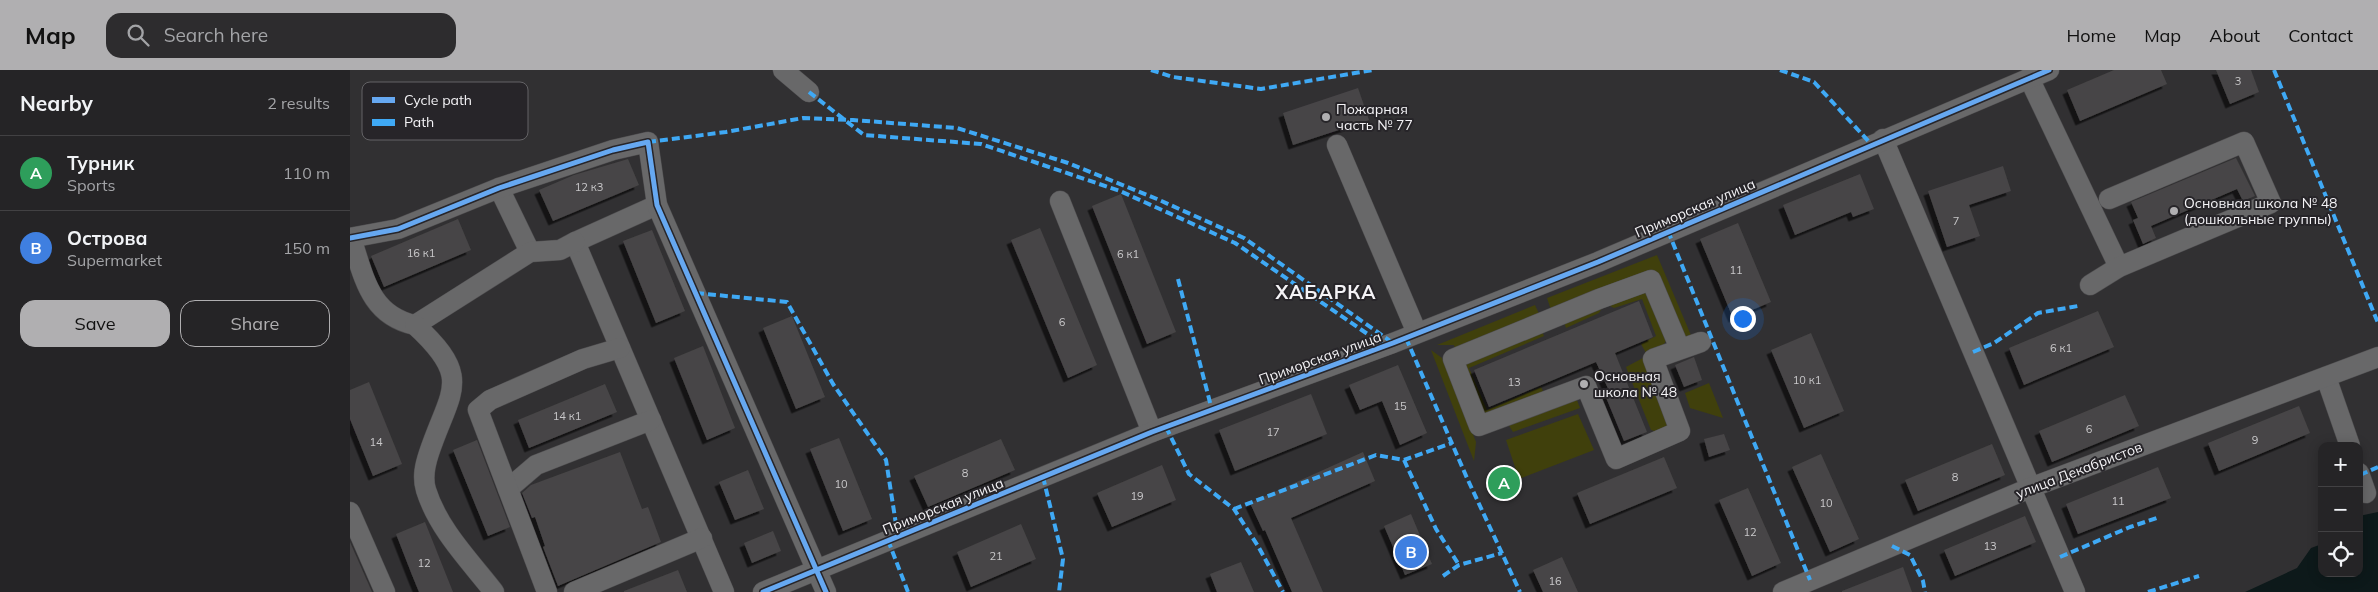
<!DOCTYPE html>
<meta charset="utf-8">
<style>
body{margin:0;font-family:Mulish,sans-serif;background:#2d2c2e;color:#f1f3f6}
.controls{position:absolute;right:15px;bottom:15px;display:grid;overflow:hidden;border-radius:10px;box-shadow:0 2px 12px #0003}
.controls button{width:45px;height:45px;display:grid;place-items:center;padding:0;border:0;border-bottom:1px solid #424143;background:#252426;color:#f1f3f6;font:25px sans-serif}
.you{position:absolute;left:1392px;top:248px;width:18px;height:18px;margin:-12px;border:4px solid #fff;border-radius:50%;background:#1a73e8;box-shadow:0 0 0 8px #1a73e833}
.badge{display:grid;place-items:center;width:32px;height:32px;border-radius:50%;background:#b0afb1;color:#fff;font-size:16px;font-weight:700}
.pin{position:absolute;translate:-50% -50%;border:2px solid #fff;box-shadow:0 1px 5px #0006}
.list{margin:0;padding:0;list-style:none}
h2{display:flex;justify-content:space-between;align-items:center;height:65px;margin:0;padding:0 20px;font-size:21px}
h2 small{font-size:16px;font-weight:400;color:#a3a4a7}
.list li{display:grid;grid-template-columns:32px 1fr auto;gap:15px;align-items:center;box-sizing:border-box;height:75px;padding:0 20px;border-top:1px solid #424143}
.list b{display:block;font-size:19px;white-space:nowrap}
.list p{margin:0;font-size:16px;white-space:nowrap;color:#a3a4a7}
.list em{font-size:16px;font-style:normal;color:#a3a4a7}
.actions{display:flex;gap:10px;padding:15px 20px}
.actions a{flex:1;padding:11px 0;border:1px solid #b0afb1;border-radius:15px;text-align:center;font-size:18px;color:#b0afb1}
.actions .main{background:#b0afb1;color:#111}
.icon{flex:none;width:28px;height:28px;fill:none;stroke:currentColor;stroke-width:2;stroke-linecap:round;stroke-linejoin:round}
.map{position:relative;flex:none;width:2028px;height:522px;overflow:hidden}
header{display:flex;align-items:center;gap:30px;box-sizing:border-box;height:70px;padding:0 25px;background:#b0afb1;color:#111}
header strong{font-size:24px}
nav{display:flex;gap:28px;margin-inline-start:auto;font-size:18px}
.search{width:350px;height:45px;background:#2d2c2e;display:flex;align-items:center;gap:12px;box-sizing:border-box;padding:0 18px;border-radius:15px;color:#a3a4a7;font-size:19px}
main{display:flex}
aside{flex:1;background:#252426}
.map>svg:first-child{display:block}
.green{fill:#40400c}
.water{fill:#0d191a}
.building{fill:#474546;filter:url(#shadow)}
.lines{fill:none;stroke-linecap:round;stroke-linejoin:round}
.minor-casing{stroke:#4e4d4f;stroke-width:21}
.minor{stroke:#686869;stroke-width:20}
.quiet{stroke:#3fa9f5;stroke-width:4;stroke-dasharray:8 4;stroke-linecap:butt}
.cycleway-casing{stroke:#272529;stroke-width:8}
.cycleway{stroke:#66a8f1;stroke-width:5}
.poi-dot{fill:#b0afb1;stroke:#272529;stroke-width:2}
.labels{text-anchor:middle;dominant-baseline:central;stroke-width:4;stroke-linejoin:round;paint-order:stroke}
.number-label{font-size:11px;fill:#c9c8ca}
.poi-label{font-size:14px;fill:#f4f3f6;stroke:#272529;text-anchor:start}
.street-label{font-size:14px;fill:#f4f3f6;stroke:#272529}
.district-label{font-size:19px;font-weight:bold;letter-spacing:1px;fill:#f4f3f6;stroke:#272529}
.key{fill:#272529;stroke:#646366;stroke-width:1}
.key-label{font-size:14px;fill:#f4f3f6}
</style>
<header>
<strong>Map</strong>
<div class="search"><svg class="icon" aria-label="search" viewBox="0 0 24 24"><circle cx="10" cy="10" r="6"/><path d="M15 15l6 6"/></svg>Search here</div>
<nav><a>Home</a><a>Map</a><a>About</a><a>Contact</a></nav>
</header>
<main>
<aside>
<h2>Nearby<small>2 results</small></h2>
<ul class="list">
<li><span class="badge" style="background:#2e9e5b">A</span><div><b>Турник</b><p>Sports</p></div><em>110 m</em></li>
<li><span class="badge" style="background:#3f7fe0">B</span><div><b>Острова</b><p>Supermarket</p></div><em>150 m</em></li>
</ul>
<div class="actions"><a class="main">Save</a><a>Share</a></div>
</aside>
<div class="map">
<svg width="2028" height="522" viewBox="0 0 2028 522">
<defs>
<filter id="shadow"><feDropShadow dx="-4.5" dy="4.5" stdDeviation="0" flood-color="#0009"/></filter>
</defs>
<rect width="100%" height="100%" fill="#313032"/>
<g class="green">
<path d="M1307 185 1343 270 1333 273 1303 202 1202 243 1197 228Z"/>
<path d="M1294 219 1316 271 1312 277 1296 283 1291 274 1306 266 1292 229 1264 238 1260 236 1257 231Z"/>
<path d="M1185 235 1190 246 1106 282 1104 275H1087Z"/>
<path d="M1252 238 1249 243 1216 258 1213 249Z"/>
<path d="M1190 257 1194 266 1119 298 1137 340 1191 317 1194 323 1136 347 1112 290Z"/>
<path d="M1081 280 1092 288 1126 372 1124 391Z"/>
<path d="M1293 288 1321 356 1315 364 1301 360 1276 297Z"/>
<path d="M1359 313 1373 348 1340 338 1335 323Z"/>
<path d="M1225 325 1230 338 1163 362 1158 354Z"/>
<path d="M1228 344 1244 380 1169 409 1156 370Z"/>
</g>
<path class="water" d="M2028 442V522H1895L1947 498 1961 478 1972 474V503H2009V446Z"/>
<g class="building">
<path d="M1764 0H1811L1817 14 1730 51 1717 20Z"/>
<path d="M1866 0H1901L1909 22 1880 34Z"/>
<path d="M1008 18 1019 50 943 75 933 43Z"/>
<path d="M1886 88 1905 126 1893 131 1887 119 1801 156 1806 168 1793 174 1783 150 1788 148 1781 132Z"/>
<path d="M278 89 289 115 203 151 189 120 224 105Z"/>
<path d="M1653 96 1661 121 1619 135 1630 166 1597 177 1578 121Z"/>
<path d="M1510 104 1524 139 1503 147 1501 142 1445 165 1433 135Z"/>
<path d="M771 124 826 262 797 274 742 136Z"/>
<path d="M108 149 121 180 34 217 21 186Z"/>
<path d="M1388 153 1421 232 1383 248 1350 169Z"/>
<path d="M690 158 747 295 718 308 661 170Z"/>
<path d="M302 160 335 241 306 253 273 171Z"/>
<path d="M1289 231 1303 267 1265 283 1297 362 1274 371 1255 325 1260 323 1246 292 1139 337 1124 300Z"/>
<path d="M1748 241 1764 277 1674 315 1659 278Z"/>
<path d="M442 246 475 327 446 339 413 258Z"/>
<path d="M1461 263 1494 341 1454 358 1421 280Z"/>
<path d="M353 276 385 358 357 370 324 288Z"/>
<path d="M1344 287 1352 310 1334 317 1325 295Z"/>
<path d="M1048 295 1077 363 1050 375 1032 331 1010 340 999 315Z"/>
<path d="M19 312 52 394 23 406 0 349V320Z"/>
<path d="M255 314 267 342 179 378 168 350Z"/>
<path d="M961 324 977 364 885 401 869 360Z"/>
<path d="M1775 325 1789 356 1702 392 1689 361Z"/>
<path d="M1949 336 1960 363 1869 401 1858 373Z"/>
<path d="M1374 364 1380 380 1359 387 1354 369Z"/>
<path d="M489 368 522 449 493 461 460 379Z"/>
<path d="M651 369 665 400 578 437 564 406Z"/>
<path d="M127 370 160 457 138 466 103 380Z"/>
<path d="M1642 374 1655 405 1568 441 1555 410Z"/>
<path d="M270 382 292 439 298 437 311 472 208 516 193 477 195 476 185 447 182 448 172 423 181 415Z"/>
<path d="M1013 382 1025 411 941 448 973 522H942L915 460 913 461 900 433Z"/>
<path d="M1471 384 1509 469 1480 482 1442 397Z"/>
<path d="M1314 387 1327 418 1240 454 1227 423Z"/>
<path d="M812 395 826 430 762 457 747 423Z"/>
<path d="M1808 397 1821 428 1728 464 1716 434Z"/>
<path d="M398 400 414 439 385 450 369 412Z"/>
<path d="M1398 418 1431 493 1402 506 1369 430Z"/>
<path d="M1061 444 1082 494 1055 505 1034 456Z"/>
<path d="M1675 446 1686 472 1605 506 1594 480Z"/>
<path d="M75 452 103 522H69L62 505 46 464Z"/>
<path d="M671 454 686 489 621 517 607 482Z"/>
<path d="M423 461 431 481 402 493 394 473Z"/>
<path d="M0 472 22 522H0Z"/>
<path d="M1212 487 1228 522H1193L1183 500Z"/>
<path d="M891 492 904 522H867L860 504Z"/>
<path d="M1553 497 1562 522H1492V521Z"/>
<path d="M328 500 337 522H274V521Z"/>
</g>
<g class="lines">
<g class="minor-casing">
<g id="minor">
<path d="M433 0 459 22"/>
<path d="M1679 8 1769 197"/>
<path d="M1533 69 1725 522"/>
<path d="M987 75 1067 263"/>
<path d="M149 118 180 182"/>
<path d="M710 131 802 362"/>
<path d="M307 135 225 172 374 522"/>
<path d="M0 168 48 159 149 118 263 80 298 72 307 135 476 522"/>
<path d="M1 168C14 206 19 245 65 255L180 182 210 180 225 172"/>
<path d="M1740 215 1769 197 1921 133 1894 72 1759 129"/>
<path d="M65 255C124 309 100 320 79 383 75 395 72 407 76 420 88 459 120 491 144 522"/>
<path d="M1330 279 1301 210 1249 229 1103 289 1129 356 1236 316 1266 389 1330 361 1303 289 1351 272"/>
<path d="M1976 307 2000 376"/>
<path d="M2009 403 2016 423"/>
<path d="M158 419 186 395 301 350"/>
<path d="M0 442 35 522"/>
<path d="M197 522 128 340 140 330 233 289 270 278"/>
<path d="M224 522 352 468"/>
<path d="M413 522 802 362 1043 273 1248 192 1699 0"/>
<path d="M1433 522 1680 418 2028 287"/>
</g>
</g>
<use href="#minor" class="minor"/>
<g class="quiet">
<path d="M801 0 823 7 911 19 1023 0"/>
<path d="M1430 0 1464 12 1521 74"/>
<path d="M1924 0 2028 253"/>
<path d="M459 22 514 65 631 74 770 121 885 173 1035 276"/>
<path d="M298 72 376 62 453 48 503 50 607 58 718 93 807 129 894 168 1043 273"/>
<path d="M1318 161 1460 510"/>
<path d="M828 209 862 340"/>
<path d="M346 223 437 232 483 314 536 390 548 467"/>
<path d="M1056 268 1117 408 1170 522"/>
<path d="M1623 282 1644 273 1688 243 1728 236"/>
<path d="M816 357 839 404 884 439 908 476 933 522"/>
<path d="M1054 390 1086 459 1109 495"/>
<path d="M2010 405 2028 397"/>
<path d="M693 407 713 489 709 522"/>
<path d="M884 439 1026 385 1054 390 1102 373"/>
<path d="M538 470 558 522"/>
<path d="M1542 476 1560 485 1573 511 1575 522"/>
<path d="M1710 487 1780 457 1810 447"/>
<path d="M1093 506 1109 495 1152 483"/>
<path d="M1798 522 1849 506"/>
</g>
<g class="cycleway-casing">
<g id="cycleway">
<path d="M0 168 48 159 149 118 263 80 298 72 307 135 476 522"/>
<path d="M413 522 802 362 1043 273 1248 192 1699 0"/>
</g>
</g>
<use href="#cycleway" class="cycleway"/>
</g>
<g class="poi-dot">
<circle cx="976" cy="47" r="5"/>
<circle cx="1824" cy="141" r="5"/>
<circle cx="1234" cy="314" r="5"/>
</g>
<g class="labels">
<g class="number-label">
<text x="1888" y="11">3</text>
<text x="239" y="117">12 к3</text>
<text x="1606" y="151">7</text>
<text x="71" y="183">16 к1</text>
<text x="778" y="184">6 к1</text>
<text x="1386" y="200">11</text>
<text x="712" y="252">6</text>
<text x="1711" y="278">6 к1</text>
<text x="1457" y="310">10 к1</text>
<text x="1164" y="312">13</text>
<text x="1050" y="336">15</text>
<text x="217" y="346">14 к1</text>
<text x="1739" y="359">6</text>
<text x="923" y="362">17</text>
<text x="1905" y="370">9</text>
<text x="26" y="372">14</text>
<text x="615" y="403">8</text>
<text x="1605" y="407">8</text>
<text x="491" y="414">10</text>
<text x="787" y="426">19</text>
<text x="1768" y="431">11</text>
<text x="1476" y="433">10</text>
<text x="1400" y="462">12</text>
<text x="1640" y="476">13</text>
<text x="646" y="486">21</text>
<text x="74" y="493">12</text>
<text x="1205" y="511">16</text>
</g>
<g class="poi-label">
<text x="986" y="39">Пожарная<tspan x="986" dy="16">часть № 77</tspan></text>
<text x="1834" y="133">Основная школа № 48<tspan x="1834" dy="16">(дошкольные группы)</tspan></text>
<text x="1244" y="306">Основная<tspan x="1244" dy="16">школа № 48</tspan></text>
</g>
<g class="street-label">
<text transform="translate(1345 138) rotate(-23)">Приморская улица</text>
<text transform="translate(970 288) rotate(-20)">Приморская улица</text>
<text transform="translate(1729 400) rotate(-21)">улица Декабристов</text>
<text transform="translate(593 436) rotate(-22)">Приморская улица</text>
</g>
<g class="district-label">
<text x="976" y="222">ХАБАРКА</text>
</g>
</g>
<rect x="12" y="12" width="166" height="58" rx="8" class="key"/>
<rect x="22" y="27" width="23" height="6" fill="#66a8f1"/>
<rect x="22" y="49" width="23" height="7" fill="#3fa9f5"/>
<g class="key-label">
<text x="54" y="35">Cycle path</text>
<text x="54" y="57">Path</text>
</g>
</svg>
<div class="controls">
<button>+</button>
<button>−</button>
<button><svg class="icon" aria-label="locate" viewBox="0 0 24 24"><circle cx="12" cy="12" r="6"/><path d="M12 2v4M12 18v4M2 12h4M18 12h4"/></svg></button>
</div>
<div class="you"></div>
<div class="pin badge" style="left:1154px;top:413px;background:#2e9e5b">A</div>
<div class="pin badge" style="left:1061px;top:482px;background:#3f7fe0">B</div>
</div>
</main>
